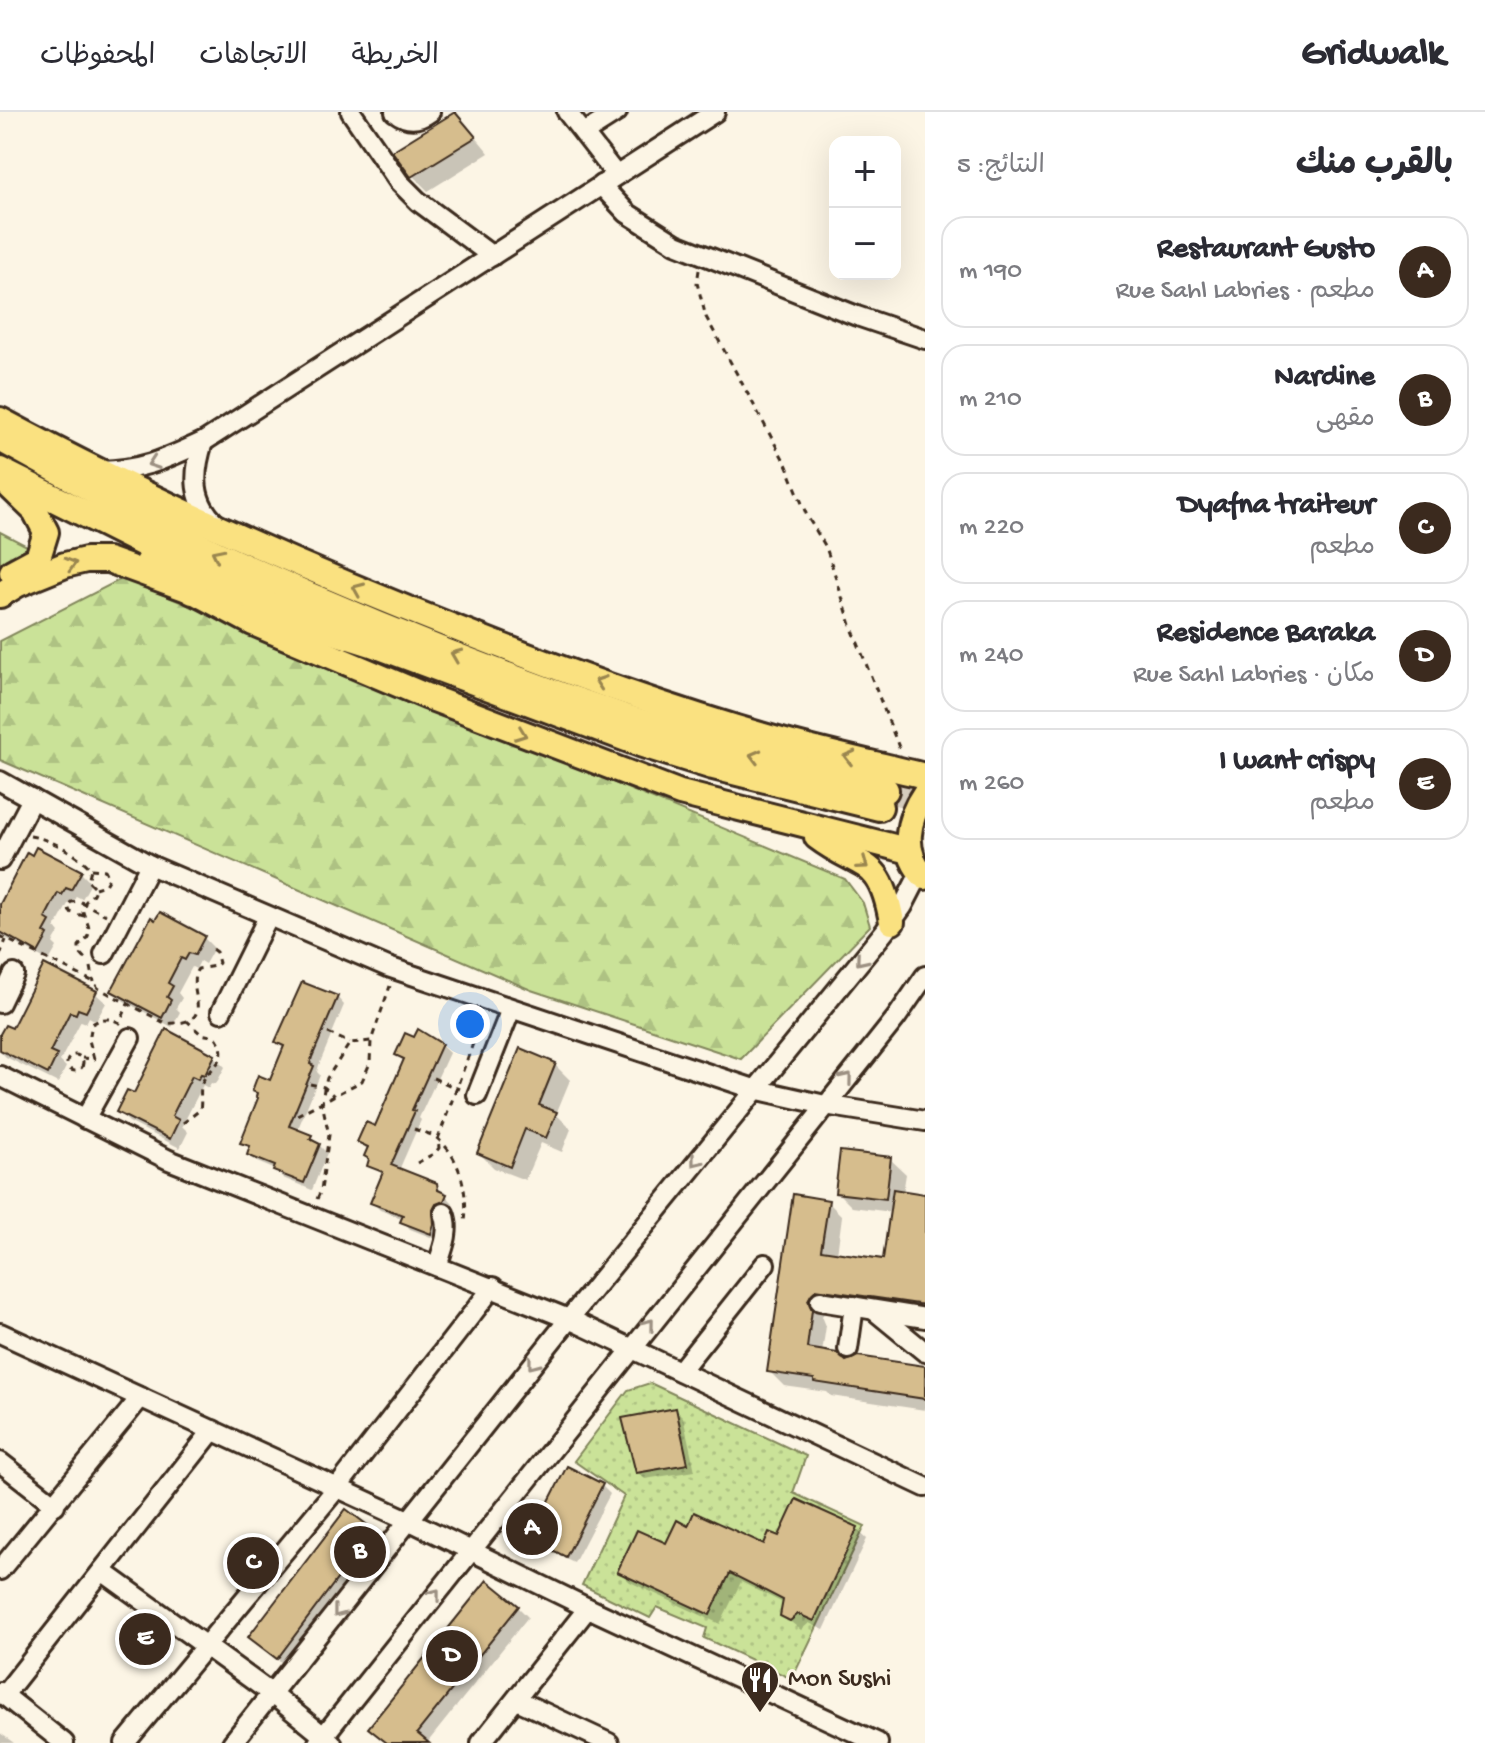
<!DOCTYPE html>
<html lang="ar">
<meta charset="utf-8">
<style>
body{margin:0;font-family:"Gochi Hand","Playpen Sans Arabic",sans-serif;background:#f2f2f3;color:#2b2b33;direction:rtl}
.controls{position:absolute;right:24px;top:24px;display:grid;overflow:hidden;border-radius:16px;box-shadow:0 8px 32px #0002}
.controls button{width:72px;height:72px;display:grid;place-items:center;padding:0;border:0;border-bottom:2px solid #e1e1e2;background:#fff;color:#2b2b33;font:40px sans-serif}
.you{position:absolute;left:470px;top:912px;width:28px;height:28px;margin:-20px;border:6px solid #fff;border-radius:50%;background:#1a73e8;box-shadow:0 0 0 12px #1a73e833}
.badge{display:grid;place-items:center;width:52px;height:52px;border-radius:50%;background:#3b2a1e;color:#fff;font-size:26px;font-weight:700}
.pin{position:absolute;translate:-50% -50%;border:4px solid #fff;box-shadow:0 2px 8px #0006}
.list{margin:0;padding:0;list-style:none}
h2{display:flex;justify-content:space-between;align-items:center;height:104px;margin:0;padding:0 32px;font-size:34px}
h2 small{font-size:26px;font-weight:400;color:#7c7c81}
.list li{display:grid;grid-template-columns:52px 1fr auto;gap:24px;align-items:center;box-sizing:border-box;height:112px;margin:0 16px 16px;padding:0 16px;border:2px solid #e1e1e2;border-radius:24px}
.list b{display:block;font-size:30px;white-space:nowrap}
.list p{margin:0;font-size:26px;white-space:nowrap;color:#7c7c81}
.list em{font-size:26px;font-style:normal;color:#7c7c81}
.map{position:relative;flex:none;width:925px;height:1631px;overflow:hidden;direction:ltr}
header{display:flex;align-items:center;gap:48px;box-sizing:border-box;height:112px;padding:0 40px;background:#fff;border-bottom:2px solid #e1e1e2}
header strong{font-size:38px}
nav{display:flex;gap:44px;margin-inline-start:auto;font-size:28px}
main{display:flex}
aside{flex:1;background:#fff}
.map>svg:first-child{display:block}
.forest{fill:url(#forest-firs);stroke:#82865b;stroke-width:2}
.park{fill:url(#park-dots);stroke:#82865b;stroke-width:2}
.shadow{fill:#0003}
.building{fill:#d6bd8d;stroke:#3b2a1e;stroke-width:2}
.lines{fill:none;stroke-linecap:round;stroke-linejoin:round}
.highway-tunnel{stroke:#d5ccbd;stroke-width:26;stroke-dasharray:26 13;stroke-linecap:butt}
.minor-casing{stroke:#3b2a1e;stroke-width:24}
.major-casing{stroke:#3b2a1e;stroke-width:30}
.highway-casing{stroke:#3b2a1e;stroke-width:32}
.path{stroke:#3b2a1e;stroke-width:3;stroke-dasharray:6 6;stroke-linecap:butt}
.minor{stroke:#fcf5e5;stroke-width:18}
.major{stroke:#fae180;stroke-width:24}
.highway{stroke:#fae180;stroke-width:26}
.oneway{stroke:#9c9082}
.oneway2{stroke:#9a864f}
.labels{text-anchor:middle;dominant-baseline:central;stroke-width:6;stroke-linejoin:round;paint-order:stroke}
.poi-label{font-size:26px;fill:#3b2a1e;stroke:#fcf5e5;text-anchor:start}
</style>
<header>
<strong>Gridwalk</strong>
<nav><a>الخريطة</a><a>الاتجاهات</a><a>المحفوظات</a></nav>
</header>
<main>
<aside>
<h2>بالقرب منك<small>النتائج: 5</small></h2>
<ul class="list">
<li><span class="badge">A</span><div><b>Restaurant Gusto</b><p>مطعم · Rue Sahl Labries</p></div><em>190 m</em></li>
<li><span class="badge">B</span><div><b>Nardine</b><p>مقهى</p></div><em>210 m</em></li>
<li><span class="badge">C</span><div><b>Dyafna traiteur</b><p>مطعم</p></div><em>220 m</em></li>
<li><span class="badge">D</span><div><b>Residence Baraka</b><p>مكان · Rue Sahl Labries</p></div><em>240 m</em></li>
<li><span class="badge">E</span><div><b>I want crispy</b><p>مطعم</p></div><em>260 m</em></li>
</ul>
</aside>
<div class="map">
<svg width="925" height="1631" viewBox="0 0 925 1631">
<defs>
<pattern id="forest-firs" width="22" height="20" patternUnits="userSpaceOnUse" patternTransform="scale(2)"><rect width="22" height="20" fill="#cae298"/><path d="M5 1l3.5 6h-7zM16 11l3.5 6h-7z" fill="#aec283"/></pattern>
<pattern id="park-dots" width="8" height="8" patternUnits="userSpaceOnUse" patternTransform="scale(2)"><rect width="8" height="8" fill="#cae298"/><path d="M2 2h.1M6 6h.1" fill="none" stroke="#aec283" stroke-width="1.8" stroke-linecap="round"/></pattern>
</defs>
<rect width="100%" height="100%" fill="#fcf5e5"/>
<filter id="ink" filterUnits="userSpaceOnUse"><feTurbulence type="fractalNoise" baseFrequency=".0125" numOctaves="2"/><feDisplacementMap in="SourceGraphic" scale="16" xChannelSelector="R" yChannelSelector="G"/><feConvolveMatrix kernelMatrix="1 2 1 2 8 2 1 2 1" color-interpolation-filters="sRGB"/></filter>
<g filter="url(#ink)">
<g class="forest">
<path d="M0 420 31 436 0 455Z"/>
<path d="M123 466 845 767 863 791 870 814 741 947 531 878 0 648V529Z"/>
</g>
<path class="park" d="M650 1271 806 1344 793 1381 865 1414 792 1567 704 1526 707 1516 657 1495 650 1506 582 1473 624 1384 574 1349 628 1278Z"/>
<g class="shadow">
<path d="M470 18 489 41 428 79 413 64 395 39Z"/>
<path d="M81 761 91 771 82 787 76 784 73 792 69 790 55 816 59 821 53 831 57 835 49 849 0 823V796Z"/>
<path d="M204 826 214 836 205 852 200 849 196 857 192 855 178 881 182 886 176 896 180 900 172 915 124 889 114 879Z"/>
<path d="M95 881 106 891 96 909 89 905 86 911 81 909 60 949 66 955 58 971 6 945 0 939V927L13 919Z"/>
<path d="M337 885 344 893 319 953 317 960 320 963 297 1019 311 1025 327 1041 312 1078 283 1066 276 1058 257 1050 249 1043 251 1038 243 1030 260 987 254 978 271 971 284 937 277 930Z"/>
<path d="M441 933 449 941 419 1006 421 1008 399 1058 436 1073 453 1091 438 1128 410 1117 403 1109 404 1107 380 1098 373 1091 384 1063 369 1053V1039L360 1030 376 1016 405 950 397 943Z"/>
<path d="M214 944 225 955 216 972 211 971 208 976 203 973 182 1014 188 1020 180 1036 129 1010 118 1000 134 984Z"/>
<path d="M555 953 570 968 556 1002 571 1017 562 1040 541 1031 525 1068 494 1056 479 1041Z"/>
<path d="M890 1047 906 1062 903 1081 925 1084V1205L831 1191 822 1204 826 1214 822 1241 845 1251 925 1256V1298L831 1284 827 1280 784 1274 769 1259 828 1090 842 1104 837 1142 884 1149 892 1100 852 1095 837 1080Z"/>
<path d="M676 1298 683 1305 695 1359 645 1367 637 1360Z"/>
<path d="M602 1374 610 1382 574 1451 531 1430 524 1422 547 1397Z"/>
<path d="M689 1416 764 1435 780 1427 856 1417 867 1427 824 1518 809 1511 801 1518 782 1503 785 1492 741 1470 720 1512 630 1470 619 1460 667 1434Z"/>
<path d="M373 1420 388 1435 293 1560 251 1525Z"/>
<path d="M518 1495 528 1505 427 1631H388Z"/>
<path d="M0 1621 14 1631H0Z"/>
</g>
<g class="building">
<path d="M455 0 476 25 411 65 392 39Z"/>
<path d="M36 735 82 759 71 778 66 776 62 783 58 781 45 806 50 809 44 820 48 823 38 841 0 820V792L27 740 32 743Z"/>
<path d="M160 800 205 824 195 843 189 841 185 848 181 846 168 871 173 874 167 885 171 888 162 906 111 879 151 805 155 808Z"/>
<path d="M44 852 97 879 86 900 78 897 76 902 70 900 50 940 57 943 48 962 0 938V922L5 913 12 916Z"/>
<path d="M302 870 338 884 312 945 310 952 314 954 289 1014 312 1023 310 1027 320 1032 304 1071 273 1059 275 1054 247 1043 250 1034 240 1031 258 986 256 985 257 981 252 979 258 963 270 968 284 934 275 930Z"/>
<path d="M166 917 215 943 205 963 201 962 198 967 192 964 172 1004 179 1008 170 1027 116 1000 127 978 134 981Z"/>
<path d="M418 917 442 932 412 998 415 999 391 1053 437 1071 438 1078 447 1082 444 1089 436 1092 433 1098 434 1112 431 1122 400 1110 403 1103 370 1091 383 1060 367 1054 369 1047 364 1044 368 1035 357 1030 366 1010 375 1014 404 947 395 943 405 921 414 925Z"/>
<path d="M520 936 556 951 539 993 557 1000 546 1026 525 1017 510 1055 477 1041Z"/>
<path d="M840 1039 891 1045 886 1087 835 1081Z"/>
<path d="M893 1077 925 1082V1193L816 1177 808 1188 812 1198 807 1236 837 1241 846 1249 858 1244 925 1254V1287L814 1270V1267L767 1260 793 1082 829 1088 821 1138 883 1147Z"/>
<path d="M676 1296 688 1352 636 1361 622 1306Z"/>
<path d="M567 1354 603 1372 566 1445 521 1422 537 1390 546 1395Z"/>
<path d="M796 1387 858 1415 814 1509 798 1502 790 1509 780 1504 783 1488 730 1461 710 1503 617 1460 637 1418 666 1431 677 1408 688 1414 694 1400 764 1432 769 1420 779 1424Z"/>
<path d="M346 1397 374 1418 277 1547 248 1525Z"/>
<path d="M487 1468 519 1494 417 1621 429 1631H387L368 1616Z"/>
</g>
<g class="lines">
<path class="highway-tunnel" d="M885 678 925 686"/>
<g class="minor-casing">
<g id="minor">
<path d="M351 0 399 70 418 89 492 144"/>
<path d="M395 0C407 9 418 9 430 0"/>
<path d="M567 0 616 63"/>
<path d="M584 21 617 0"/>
<path d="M601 73 627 101 676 132 857 204 925 227"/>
<path d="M203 330C193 361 191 391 219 414"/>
<path d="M100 359C144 358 165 347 203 330L715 0"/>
<path d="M0 669 150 753 388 855 754 977 825 993 925 1009"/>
<path d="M0 748 32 687"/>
<path d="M104 842 150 753"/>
<path d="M0 891 14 862"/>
<path d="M221 900 268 805"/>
<path d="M0 964 169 1048 569 1207 925 1375"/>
<path d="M477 983 511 897"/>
<path d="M85 1007 130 926"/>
<path d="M437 1154C443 1137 451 1118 444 1101"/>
<path d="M820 1189 925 1206"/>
<path d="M875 1199 925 1240"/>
<path d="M0 1221 410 1409 588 1496 878 1631"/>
<path d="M848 1237 854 1194"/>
<path d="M680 1259 765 1152"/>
<path d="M0 1350 55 1393"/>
<path d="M0 1458 141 1285"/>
<path d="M102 1459 272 1582 332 1631"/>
<path d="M0 1580 64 1631"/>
<path d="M4 1583 213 1318"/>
<path d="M517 1588 609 1631"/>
<path d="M125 1631 336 1377 493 1175"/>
<path d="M232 1631 569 1207 885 819 903 794 920 761"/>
<path d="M318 1631 896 906 925 864"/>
<path d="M481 1631 588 1496"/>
</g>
</g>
<g class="major-casing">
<g id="major">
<path d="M0 308C150 389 305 457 463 519 570 561 678 601 789 631 834 643 880 653 925 664"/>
<path d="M0 365 35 399 46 420 38 446 12 460"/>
<path d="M0 483 18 472 65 453 86 448H108L193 479 253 511 426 584 680 681 910 739"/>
<path d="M925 681C907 707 900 740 925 765"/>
<path d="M817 725C862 759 880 742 892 810"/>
</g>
</g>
<g class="highway-casing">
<g id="highway">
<path d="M0 326C73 365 144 408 218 443 350 504 486 559 623 605 709 633 797 655 885 678"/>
<path d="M0 359 253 486 309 511 372 531 643 632 713 654 879 695"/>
<path d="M149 451 193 479"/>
</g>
</g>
<g class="path">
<path d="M699 158 697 171 706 205 787 354 807 404 826 435 852 516 900 638"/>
<path d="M30 724C51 727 78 742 91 757L88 769 95 776C93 786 89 784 84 792 78 801 93 812 88 824 86 828 82 830 79 834V840L87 849"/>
<path d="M91 757 105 758 109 766 105 773 95 776"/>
<path d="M84 804 70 800 68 794 71 790 79 789 106 803"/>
<path d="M0 824 86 866 94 870 98 876 165 911C222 914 183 876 198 857L216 854 219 851 216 840 208 834"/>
<path d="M0 843 6 828"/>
<path d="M91 855 94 870"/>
<path d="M328 921 350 931"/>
<circle cx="75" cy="951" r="8"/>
<path d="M82 946 94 947 89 928 92 912C102 906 109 905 120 911L128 892"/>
<path d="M433 966 459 977"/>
<path d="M310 972 324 975 334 984"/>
<path d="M297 1003 362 969 370 951 371 929"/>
<path d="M183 1011 200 998C202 989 199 978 202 971 208 955 233 949 216 925L201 922 187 909"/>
<path d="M414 1017C422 1020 432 1022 438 1027 461 1046 468 1082 465 1110"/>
<path d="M417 1051 435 1041 439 1036 438 1027 483 904"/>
<path d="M317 1087 321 1078 329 1023 322 991 324 977 327 966 350 931 371 929 390 874"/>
</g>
<use href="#minor" class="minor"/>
<use href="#major" class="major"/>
<use href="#highway" class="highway"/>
</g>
<defs><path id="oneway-chevron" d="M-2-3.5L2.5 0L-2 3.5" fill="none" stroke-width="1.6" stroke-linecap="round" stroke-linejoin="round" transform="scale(2)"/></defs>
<g class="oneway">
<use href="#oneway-chevron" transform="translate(153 351) rotate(161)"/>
<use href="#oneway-chevron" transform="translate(861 848) rotate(130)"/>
<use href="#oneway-chevron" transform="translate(847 966) rotate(-51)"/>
<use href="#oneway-chevron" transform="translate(696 1049) rotate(129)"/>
<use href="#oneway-chevron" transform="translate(649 1212) rotate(-51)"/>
<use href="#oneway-chevron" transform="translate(533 1252) rotate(128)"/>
<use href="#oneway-chevron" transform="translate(435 1482) rotate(-52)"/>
<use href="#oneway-chevron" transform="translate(338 1500) rotate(128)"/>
</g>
<g class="oneway2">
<use href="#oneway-chevron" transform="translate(217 442) rotate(-154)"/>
<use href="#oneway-chevron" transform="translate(71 452) rotate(-16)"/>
<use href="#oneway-chevron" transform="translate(358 477) rotate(-157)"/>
<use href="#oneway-chevron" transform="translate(456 543) rotate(-158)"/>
<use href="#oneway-chevron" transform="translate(600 570) rotate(-161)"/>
<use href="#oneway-chevron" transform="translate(521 622) rotate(21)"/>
<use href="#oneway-chevron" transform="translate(755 644) rotate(-165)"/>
<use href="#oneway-chevron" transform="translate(849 645) rotate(-166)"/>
<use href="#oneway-chevron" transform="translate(863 752) rotate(36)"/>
</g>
</g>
<defs>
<g id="restaurant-pin" transform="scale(2)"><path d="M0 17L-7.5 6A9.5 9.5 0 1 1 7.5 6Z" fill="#3b2a1e" stroke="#fcf5e5"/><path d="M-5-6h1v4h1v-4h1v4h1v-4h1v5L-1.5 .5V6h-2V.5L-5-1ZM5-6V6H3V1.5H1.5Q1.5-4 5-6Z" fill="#fff"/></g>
</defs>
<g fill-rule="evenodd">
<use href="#restaurant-pin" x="760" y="1568"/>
</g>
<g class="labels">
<g class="poi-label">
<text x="788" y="1568">Mon Sushi</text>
</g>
</g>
</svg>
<div class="controls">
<button>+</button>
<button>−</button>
</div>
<div class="you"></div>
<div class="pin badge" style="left:532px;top:1417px">A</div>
<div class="pin badge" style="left:360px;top:1440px">B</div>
<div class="pin badge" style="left:253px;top:1451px">C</div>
<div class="pin badge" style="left:452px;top:1544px">D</div>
<div class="pin badge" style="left:145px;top:1527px">E</div>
</div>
</main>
